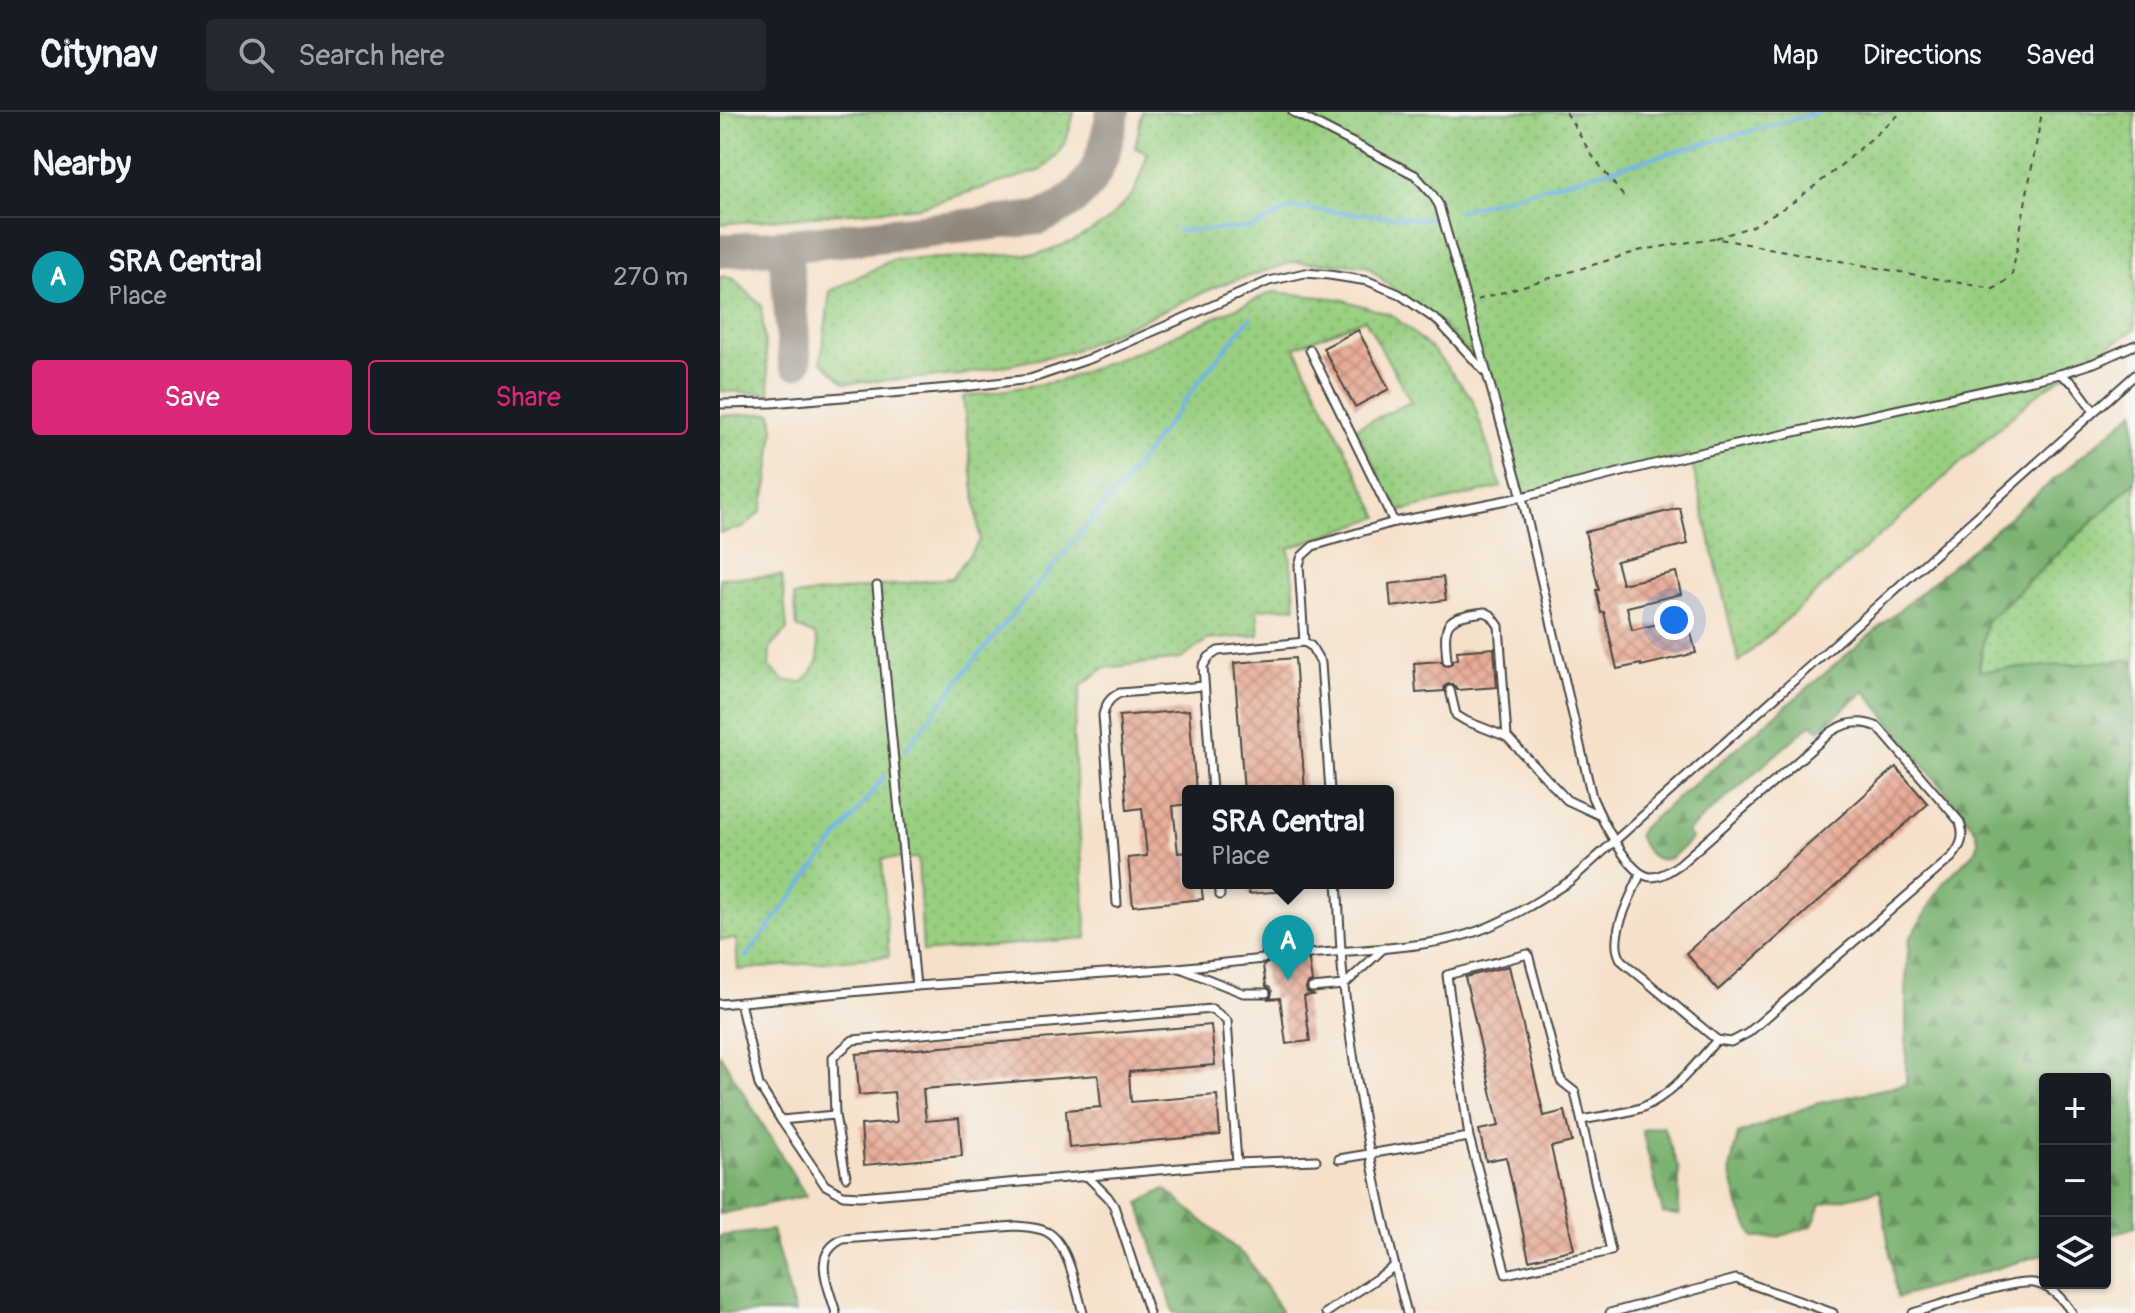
<!DOCTYPE html>
<meta charset="utf-8">
<style>
body{margin:0;font-family:Pangolin,sans-serif;background:#242831;color:#f1f3f6}
.controls{position:absolute;right:24px;bottom:24px;display:grid;overflow:hidden;border-radius:8px;box-shadow:0 2px 6px #0004}
.controls button{width:72px;height:72px;display:grid;place-items:center;padding:0;border:0;border-bottom:2px solid #363941;background:#171b24;color:#f1f3f6;font:40px sans-serif}
.you{position:absolute;left:954px;top:508px;width:28px;height:28px;margin:-20px;border:6px solid #fff;border-radius:50%;background:#1a73e8;box-shadow:0 0 0 12px #1a73e833}
.badge{display:grid;place-items:center;width:52px;height:52px;border-radius:50%;background:#db2777;color:#fff;font-size:26px;font-weight:700}
.pin{position:absolute;translate:-50% -66px;filter:drop-shadow(0 2px 4px #0008)}
.pin::after{content:'';position:absolute;top:42px;width:28px;height:24px;background:inherit;clip-path:polygon(0 0,100% 0,50% 100%)}
.popup{position:absolute;left:462px;top:673px;width:212px;height:104px;box-sizing:border-box;display:grid;place-content:center;border-radius:8px;background:#171b24;filter:drop-shadow(0 2px 6px #0005);font-size:26px;white-space:nowrap;color:#9ea1a6}
.popup b{font-size:30px;color:#f1f3f6}
.popup::after{content:'';position:absolute;left:50%;top:100%;margin-left:-16px;border:16px solid transparent;border-top-color:#171b24}
.list{margin:0;padding:0;list-style:none}
h2{display:flex;justify-content:space-between;align-items:center;height:104px;margin:0;padding:0 32px;font-size:34px}
h2 small{font-size:26px;font-weight:400;color:#9ea1a6}
.list li{display:grid;grid-template-columns:52px 1fr auto;gap:24px;align-items:center;box-sizing:border-box;height:120px;padding:0 32px;border-top:2px solid #363941}
.list b{display:block;font-size:30px;white-space:nowrap}
.list p{margin:0;font-size:26px;white-space:nowrap;color:#9ea1a6}
.list em{font-size:26px;font-style:normal;color:#9ea1a6}
.actions{display:flex;gap:16px;padding:24px 32px}
.actions a{flex:1;padding:18px 0;border:2px solid #db2777;border-radius:8px;text-align:center;font-size:28px;color:#db2777}
.actions .main{background:#db2777;color:#fff}
.icon{flex:none;width:44px;height:44px;fill:none;stroke:currentColor;stroke-width:2;stroke-linecap:round;stroke-linejoin:round}
.map{position:relative;flex:none;width:1415px;height:1201px;overflow:hidden}
header{display:flex;align-items:center;gap:48px;box-sizing:border-box;height:112px;padding:0 40px;background:#171b24;border-bottom:2px solid #363941}
header strong{font-size:38px}
nav{display:flex;gap:44px;margin-inline-start:auto;font-size:28px}
.search{width:560px;height:72px;background:#242831;display:flex;align-items:center;gap:20px;box-sizing:border-box;padding:0 28px;border-radius:8px;color:#9ea1a6;font-size:30px}
main{display:flex}
aside{flex:1;background:#171b24}
.map>svg:first-child{display:block}
.grass{fill:url(#grass-dots);stroke:#627d56;stroke-width:2}
.forest{fill:url(#forest-firs);stroke:#526e4d;stroke-width:2}
.lines{fill:none;stroke-linecap:round;stroke-linejoin:round}
.stream{stroke:#70b4e6;stroke-width:4}
.taxiway{stroke:#90867a;stroke-width:34}
.building{fill:url(#building-cross-hatch)}
.service-casing{stroke:#494643;stroke-width:11}
.path{stroke:#494643;stroke-width:2;stroke-dasharray:6 6;stroke-linecap:butt}
.service{stroke:#fff;stroke-width:7}
</style>
<header>
<strong>Citynav</strong>
<div class="search"><svg class="icon" aria-label="search" viewBox="0 0 24 24"><circle cx="10" cy="10" r="6"/><path d="M15 15l6 6"/></svg>Search here</div>
<nav><a>Map</a><a>Directions</a><a>Saved</a></nav>
</header>
<main>
<aside>
<h2>Nearby<small></small></h2>
<ul class="list">
<li><span class="badge" style="background:#0f9aa8">A</span><div><b>SRA Central</b><p>Place</p></div><em>270 m</em></li>
</ul>
<div class="actions"><a class="main">Save</a><a>Share</a></div>
</aside>
<div class="map">
<svg width="1415" height="1201" viewBox="0 0 1415 1201">
<defs>
<pattern id="grass-dots" width="8" height="8" patternUnits="userSpaceOnUse" patternTransform="scale(2)"><rect width="8" height="8" fill="#98cf81"/><path d="M2 2h.1M6 6h.1" fill="none" stroke="#83b270" stroke-width="1.8" stroke-linecap="round"/></pattern>
<pattern id="forest-firs" width="22" height="20" patternUnits="userSpaceOnUse" patternTransform="scale(2)"><rect width="22" height="20" fill="#7ab26f"/><path d="M5 1l3.5 6h-7zM16 11l3.5 6h-7z" fill="#64915b"/></pattern>
<pattern id="building-cross-hatch" width="8" height="8" patternUnits="userSpaceOnUse" patternTransform="scale(2)"><rect width="8" height="8" fill="#e7a993"/><path d="M0 0l8 8M0 8l8-8" fill="none" stroke="#bb8a78"/></pattern>
</defs>
<rect width="100%" height="100%" fill="#f6f6f2"/>
<filter id="ink" filterUnits="userSpaceOnUse"><feTurbulence type="fractalNoise" baseFrequency=".0125" numOctaves="2"/><feDisplacementMap in="SourceGraphic" scale="16" xChannelSelector="R" yChannelSelector="G"/><feConvolveMatrix kernelMatrix="1 2 1 2 8 2 1 2 1" color-interpolation-filters="sRGB"/></filter>
<filter id="wash" filterUnits="userSpaceOnUse"><feTurbulence type="fractalNoise" baseFrequency=".006" numOctaves="4" result="noise"/><feDisplacementMap in="SourceGraphic" scale="32" xChannelSelector="R" yChannelSelector="G"/><feGaussianBlur stdDeviation="1.8" result="paint"/><feColorMatrix in="noise" values="0 0 0 0 0 0 0 0 0 0 0 0 0 0 0 0 0 1.4 0 .05"/><feComposite in="paint" operator="in"/></filter>
<g filter="url(#wash)">
<rect width="100%" height="100%" fill="#f5e1ca"/>
<g class="grass">
<path d="M0 0H354C349 25 342 42 322 58L200 95 0 112Z"/>
<path d="M422 0H1415V217L1317 282 1019 550 970 343 802 385 766 261 719 210 679 182 646 153 573 150 498 174 350 240 241 263 125 271 101 249 110 179 172 148 318 142 353 129 386 110 414 81 428 41 415 36Z"/>
<path d="M0 164 14 167 41 193 50 282 0 279Z"/>
<path d="M553 180 620 187 672 203 713 238 752 286 781 375 678 400 635 316 691 290 645 207 575 235 659 405 569 436 576 495 537 497 539 523 487 528 461 547 384 556 361 574 353 623 367 826 203 840 198 746 162 747 169 844 18 858 16 827 0 828V466L62 464 67 518 50 536 49 555 64 569 83 570C99 553 102 546 95 523L77 515 74 484 232 466 260 428 243 285 340 269 418 239Z"/>
<path d="M52 301 54 318 48 370 41 399 24 415 0 421V304Z"/>
<path d="M1415 369V553L1409 548 1259 560 1266 510Z"/>
</g>
<g class="forest">
<path d="M1415 299V369L1266 510 1259 559 1409 548 1415 553V1115L1385 1124V967H1325V1142L1177 1186 1160 1078 1101 1092 1092 1114 1058 1125 1034 1126 1020 1097 1010 1058 1018 1022 1095 992 1186 972V869L1189 828 1223 771 1257 737 1258 727 1256 719 1145 579 1099 618 1092 611 968 719 972 727C966 732 959 740 952 745 935 754 922 736 918 722L923 715Z"/>
<path d="M0 942 86 1084 0 1102Z"/>
<path d="M943 1014 959 1058V1103L943 1101 922 1018Z"/>
<path d="M445 1077 528 1147 561 1199 560 1201H454L419 1091Z"/>
<path d="M52 1118 75 1201H0V1124Z"/>
</g>
<g class="lines">
<g class="stream">
<path d="M738 99 1100 0"/>
<path d="M457 119 532 116 572 96 700 107 710 105"/>
<path d="M185 638 257 545 407 366 490 255 531 205"/>
<path d="M26 845 164 665"/>
</g>
<g class="taxiway">
<path d="M65 134 75 250"/>
<path d="M0 139 65 134 319 106C375 83 381 55 393 0"/>
</g>
</g>
<g id="blocks">
<g class="building">
<path d="M638 218 669 277 635 295 603 236Z"/>
<path d="M960 396 968 432 896 449 902 472 956 460 961 482 907 495 912 518 967 505 976 541 921 554V552L897 557 884 500 881 501 876 478H879L865 420Z"/>
<path d="M723 465 726 488 671 495 669 472Z"/>
<path d="M774 536 777 575 737 578 734 573 729 572 725 574 724 579 696 581 694 551 721 549 724 553 728 554 732 551 733 548 738 547 737 539Z"/>
<path d="M575 546 585 679H524L514 551Z"/>
<path d="M469 598 476 679H468V692L453 694 458 741 468 740V771H481L483 787 413 794 408 746 427 744 422 696 407 698 399 604Z"/>
<path d="M1176 655 1208 692 998 878 966 841Z"/>
<path d="M528 771H564L565 779 529 782Z"/>
<path d="M587 826 588 836 583 842 584 846 589 848 592 870 588 871 586 876 587 880 593 883 584 884 590 929 566 932 560 886 547 887 551 885 552 880 550 876 546 874 543 854 549 850V846L546 841H542L541 831Z"/>
<path d="M789 854 824 1004 845 999 852 1030 831 1035 854 1137 809 1148 786 1045 766 1049 759 1018 779 1014 745 865Z"/>
<path d="M491 913 495 953 409 960 411 990 497 983 500 1023 349 1036 346 998 381 995 378 963 203 977 206 1009 239 1006 242 1044 144 1053 141 1013 177 1010 174 980 139 983 136 942Z"/>
</g>
</g>
</g>
<g filter="url(#ink)">
<use href="#blocks" fill-opacity="0" stroke="#494643" stroke-width="2"/>
<g class="lines">
<g class="service-casing">
<g id="service">
<path d="M573 0 695 63 712 82 719 93 802 385 872 685C880 704 909 764 931 765 942 765 951 758 960 752L1111 620C1126 610 1142 608 1158 615L1240 710C1245 725 1241 734 1232 745L1028 921 1011 930 997 928 902 849C886 827 911 785 920 763"/>
<path d="M590 238 674 410"/>
<path d="M1340 262 1354 272 1374 299"/>
<path d="M0 292 51 291 242 275 310 267 372 246 549 169 585 161 609 163 648 169 679 182 719 210 765 260"/>
<path d="M157 474 196 874"/>
<path d="M584 530 579 453 582 444 593 434 674 410 802 385 970 343 1340 262 1374 251 1415 233"/>
<path d="M727 548C723 509 725 505 765 500L771 503 779 514 787 625"/>
<path d="M730 578 736 603 746 609 787 625 847 688 879 703"/>
<path d="M492 679 483 554 489 545 498 539 584 530 591 534 601 551 610 679"/>
<path d="M499 771 500 783"/>
<path d="M617 771C620 806 620 841 624 875 637 985 658 1094 687 1201"/>
<path d="M397 791 383 603C386 592 389 586 400 581L484 574"/>
<path d="M589 842C645 837 716 837 768 815 797 803 823 786 850 769L1415 263"/>
<path d="M460 856 523 881H546"/>
<path d="M592 876 624 873 664 836"/>
<path d="M20 890 39 973 61 1008 115 1003"/>
<path d="M0 892 196 874 458 856 543 847"/>
<path d="M61 1008 105 1073 123 1083 140 1084 517 1051 596 1048"/>
<path d="M862 1008C881 1004 905 1002 923 995 954 982 975 952 997 928"/>
<path d="M619 1047 749 1025 786 1162 891 1139 855 980 841 969 808 842 727 863 749 1025"/>
<path d="M367 1064 388 1085 394 1094 429 1201"/>
<path d="M126 1065 115 1003 113 945 133 928 492 897 507 909 517 1051"/>
<path d="M116 1201C109 1175 90 1142 123 1127L296 1114C306 1115 318 1115 327 1120 348 1130 357 1180 363 1201"/>
<path d="M606 1201 675 1154"/>
<path d="M890 1201 1016 1167 1113 1201"/>
<path d="M1193 1201C1220 1193 1290 1168 1314 1171 1331 1174 1343 1187 1352 1201"/>
</g>
</g>
<g class="path">
<path d="M846 0 871 42 904 85"/>
<path d="M996 126 1033 114 1075 89 1113 60 1182 0"/>
<path d="M757 188 922 138 994 126 1273 177 1280 174 1292 163 1322 0"/>
</g>
<use href="#service" class="service"/>
</g>
</g>
</svg>
<div class="controls">
<button>+</button>
<button>−</button>
<button><svg class="icon" aria-label="layers" viewBox="0 0 24 24"><path d="M12 4l9 5-9 5-9-5zM3 14l9 5 9-5"/></svg></button>
</div>
<div class="you"></div>
<div class="pin badge" style="left:568px;top:869px;background:#0f9aa8">A</div>
<div class="popup"><b>SRA Central</b>Place</div>
</div>
</main>
